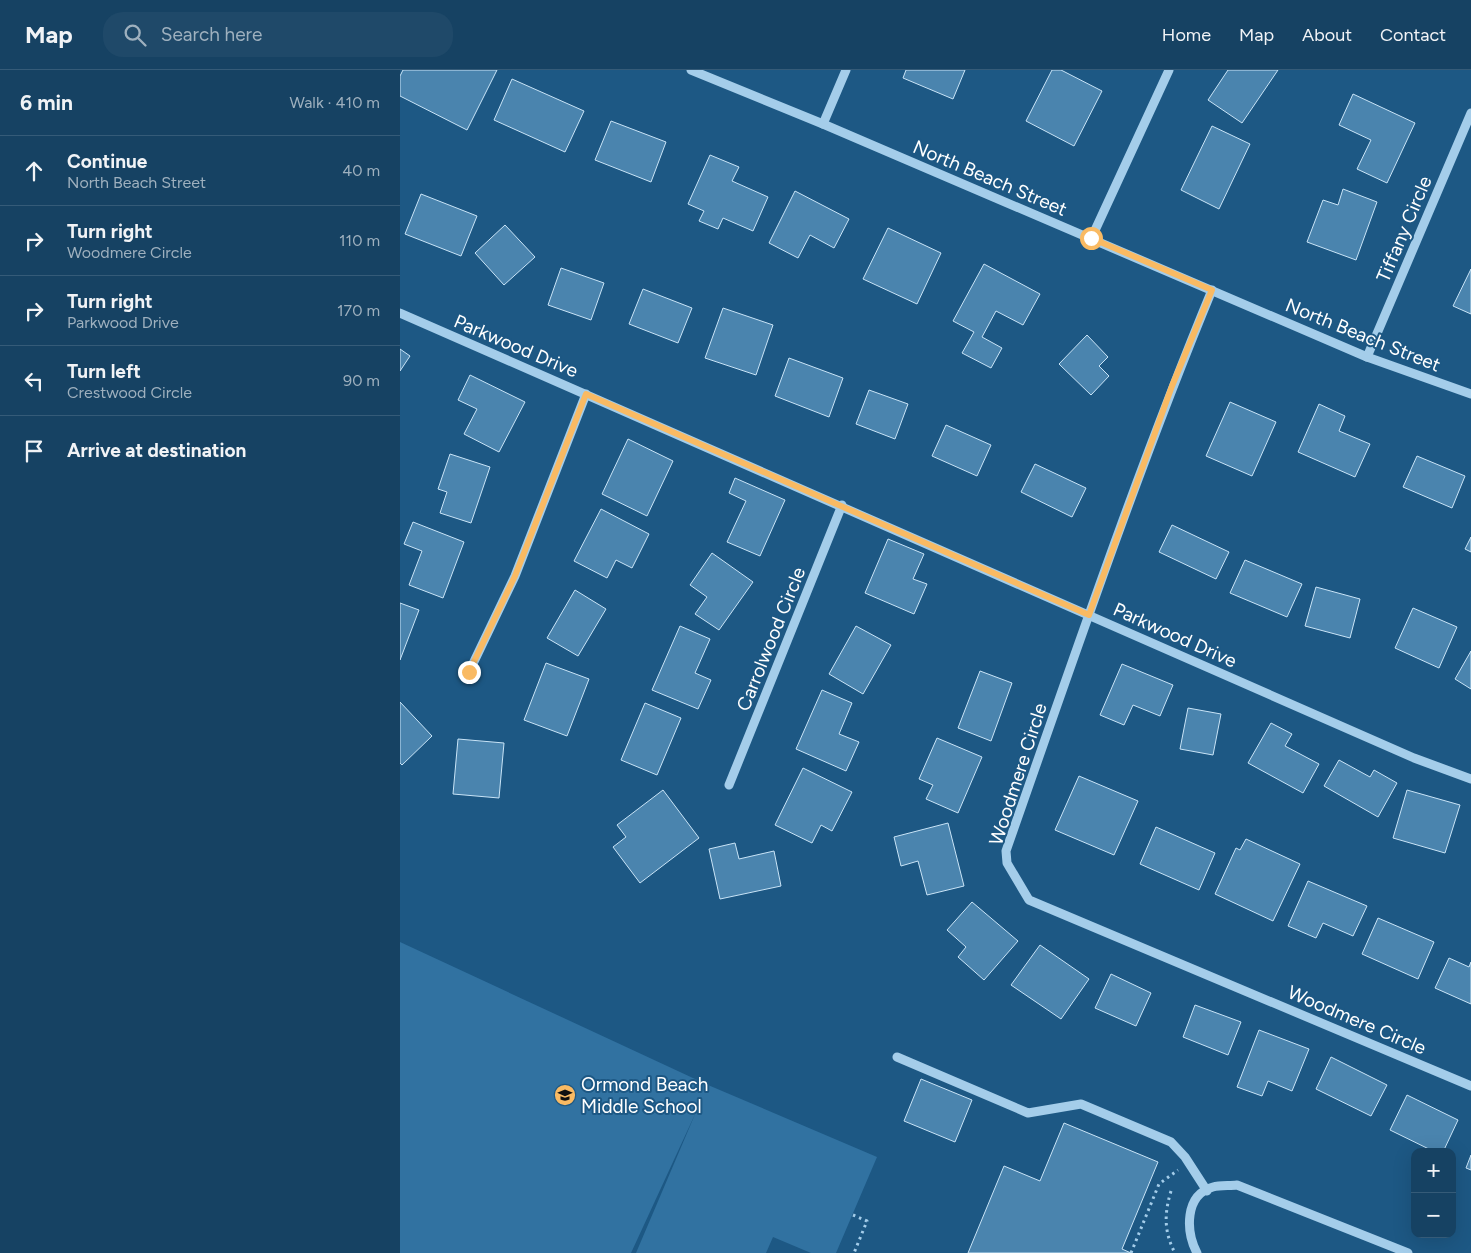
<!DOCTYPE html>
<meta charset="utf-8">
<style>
body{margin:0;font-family:Figtree,sans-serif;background:#1f4969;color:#f1f3f6}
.controls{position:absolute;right:15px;bottom:15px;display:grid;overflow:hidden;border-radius:10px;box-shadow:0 5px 20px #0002}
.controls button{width:45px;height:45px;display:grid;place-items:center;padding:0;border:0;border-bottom:1px solid #355b78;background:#164263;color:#f1f3f6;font:25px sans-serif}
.stop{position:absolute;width:15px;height:15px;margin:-11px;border:4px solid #f9ba63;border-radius:50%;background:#fff}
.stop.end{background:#f9ba63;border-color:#fff;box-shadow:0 1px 5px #0008}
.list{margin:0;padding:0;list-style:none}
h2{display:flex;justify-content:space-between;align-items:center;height:65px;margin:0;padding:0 20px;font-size:21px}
h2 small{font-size:16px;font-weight:400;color:#9eb0be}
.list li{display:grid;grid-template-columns:32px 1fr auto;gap:15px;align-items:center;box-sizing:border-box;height:70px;padding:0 20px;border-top:1px solid #355b78}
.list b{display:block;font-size:19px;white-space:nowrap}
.list p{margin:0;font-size:16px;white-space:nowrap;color:#9eb0be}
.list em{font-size:16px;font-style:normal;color:#9eb0be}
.icon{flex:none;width:28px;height:28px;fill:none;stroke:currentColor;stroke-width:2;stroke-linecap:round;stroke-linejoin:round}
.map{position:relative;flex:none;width:1071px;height:1183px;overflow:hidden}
header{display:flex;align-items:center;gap:30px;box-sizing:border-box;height:70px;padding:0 25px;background:#164263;border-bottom:1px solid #355b78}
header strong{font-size:24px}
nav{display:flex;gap:28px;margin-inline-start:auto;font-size:18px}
.search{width:350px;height:45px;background:#1f4969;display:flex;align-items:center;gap:12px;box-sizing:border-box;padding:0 18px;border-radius:20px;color:#9eb0be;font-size:19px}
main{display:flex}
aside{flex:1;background:#164263}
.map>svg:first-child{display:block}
.green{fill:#3172a1}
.building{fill:#4a84ae;stroke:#c9e4f7}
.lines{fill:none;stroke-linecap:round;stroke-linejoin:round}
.path{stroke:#a4cdea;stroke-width:3;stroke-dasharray:2.5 4;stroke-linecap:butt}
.minor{stroke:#a4cdea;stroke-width:9}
.route{stroke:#f9ba63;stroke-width:6}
.labels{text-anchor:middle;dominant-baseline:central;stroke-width:4;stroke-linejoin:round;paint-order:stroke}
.street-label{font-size:19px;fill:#fff;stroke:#1d5884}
.poi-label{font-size:19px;fill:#fff;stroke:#1d5884;text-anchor:start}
</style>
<header>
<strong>Map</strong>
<div class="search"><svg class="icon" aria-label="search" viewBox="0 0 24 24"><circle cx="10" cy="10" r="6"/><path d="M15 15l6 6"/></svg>Search here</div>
<nav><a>Home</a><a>Map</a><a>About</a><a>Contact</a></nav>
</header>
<main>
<aside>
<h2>6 min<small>Walk · 410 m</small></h2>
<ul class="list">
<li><svg class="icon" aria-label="ahead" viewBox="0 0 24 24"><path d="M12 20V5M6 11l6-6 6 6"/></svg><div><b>Continue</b><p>North Beach Street</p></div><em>40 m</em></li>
<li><svg class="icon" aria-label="right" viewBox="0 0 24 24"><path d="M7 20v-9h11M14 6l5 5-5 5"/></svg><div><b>Turn right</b><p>Woodmere Circle</p></div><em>110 m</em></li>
<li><svg class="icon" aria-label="right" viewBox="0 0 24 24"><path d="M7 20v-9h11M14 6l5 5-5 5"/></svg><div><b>Turn right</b><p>Parkwood Drive</p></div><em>170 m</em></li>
<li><svg class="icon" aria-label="left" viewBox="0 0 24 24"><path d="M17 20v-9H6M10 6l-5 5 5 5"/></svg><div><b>Turn left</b><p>Crestwood Circle</p></div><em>90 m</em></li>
<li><svg class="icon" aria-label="arrive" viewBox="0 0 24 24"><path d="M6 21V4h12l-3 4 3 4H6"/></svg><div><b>Arrive at destination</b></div></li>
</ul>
</aside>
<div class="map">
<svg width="1071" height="1183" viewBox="0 0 1071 1183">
<rect width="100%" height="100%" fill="#1d5884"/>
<path class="green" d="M0 872 308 1015 477 1087 436 1183H411L373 1167 366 1183H236L296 1042 231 1183H0Z"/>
<g class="building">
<path d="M3 0H97L67 60 0 26V6Z"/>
<path d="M506 0H565L553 29 503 8Z"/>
<path d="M652 0H661L702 21 674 76 626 51Z"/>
<path d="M828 0H878L842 53 808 30Z"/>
<path d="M112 9 184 41 165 82 94 50Z"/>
<path d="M953 24 1015 53 987 113 957 99 971 70 939 55Z"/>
<path d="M211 51 266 72 251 112 195 90Z"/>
<path d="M812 56 850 74 819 139 781 120Z"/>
<path d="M310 85 339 97 332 111 368 127 353 161 323 148 318 159 299 151 304 141 288 134Z"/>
<path d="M943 119 977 132 956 190 907 172 923 130 938 135Z"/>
<path d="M395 121 449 149 434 178 410 165 398 188 369 173Z"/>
<path d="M21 124 77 146 61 186 5 164Z"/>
<path d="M105 155 135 187 104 215 75 183Z"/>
<path d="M488 158 541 183 517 234 463 209Z"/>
<path d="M584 194 640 224 623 255 596 241 582 267 602 278 591 298 562 283 574 262 553 251Z"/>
<path d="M161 198 204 213 191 250 148 235Z"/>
<path d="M1071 199V244L1053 236Z"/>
<path d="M243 219 292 238 278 273 229 254Z"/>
<path d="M323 238 373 255 356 305 305 288Z"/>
<path d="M687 265 708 287 699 296 709 306 691 325 659 294Z"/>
<path d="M0 279 10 286 0 301Z"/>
<path d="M389 288 443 308 429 347 375 326Z"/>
<path d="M70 305 125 332 99 382 64 364 77 339 58 330Z"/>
<path d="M469 320 508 334 495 369 456 354Z"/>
<path d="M830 332 876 352 852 406 806 386Z"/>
<path d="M919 334 945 346 939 361 970 374 955 407 898 382Z"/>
<path d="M546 355 591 375 577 406 532 386Z"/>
<path d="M228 369 273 391 247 446 202 424Z"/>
<path d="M50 384 90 397 71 453 40 443 47 422 38 419Z"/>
<path d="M1017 386 1065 406 1052 438 1003 417Z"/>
<path d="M635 394 686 418 672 447 621 422Z"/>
<path d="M335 408 385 430 360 486 327 472 346 431 329 423Z"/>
<path d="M201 439 249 464 232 498 216 490 207 508 174 491Z"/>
<path d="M13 452 64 472 43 528 9 515 22 481 4 474Z"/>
<path d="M772 455 829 482 816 509 759 482Z"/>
<path d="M1071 467V482L1065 479Z"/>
<path d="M488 469 524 484 513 509 527 514 514 544 465 523Z"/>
<path d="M312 483 353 512 319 560 295 544 307 527 290 515Z"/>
<path d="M845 490 902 514 887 547 830 523Z"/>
<path d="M916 517 960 529 950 568 905 556Z"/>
<path d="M175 520 206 539 178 586 147 568Z"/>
<path d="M0 533 19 540 0 590Z"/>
<path d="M1013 538 1057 557 1039 598 995 578Z"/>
<path d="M280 556 310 569 295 603 311 610 298 639 252 620Z"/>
<path d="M456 556 491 575 463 624 429 604Z"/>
<path d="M1071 581V619L1055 609Z"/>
<path d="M146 593 189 609 167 666 124 650Z"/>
<path d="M722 594 773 615 760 646 733 635 724 655 700 645Z"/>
<path d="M580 601 612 613 591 671 558 658Z"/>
<path d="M422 620 452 633 439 664 459 672 446 701 396 679Z"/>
<path d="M0 632 32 666 2 695 0 693Z"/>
<path d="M245 633 281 648 257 705 221 690Z"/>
<path d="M788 638 821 644 813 685 780 679Z"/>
<path d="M871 653 892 664 885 676 919 694 903 723 848 693Z"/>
<path d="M537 668 582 687 558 743 526 729 533 715 519 709Z"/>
<path d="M58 669 104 673 99 728 53 724Z"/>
<path d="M939 690 970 707 974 700 997 713 978 747 924 716Z"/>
<path d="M403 698 452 722 432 761 421 755 412 773 375 755Z"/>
<path d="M679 706 738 731 714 785 655 760Z"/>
<path d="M263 720 299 768 240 813 213 777 226 767 217 755Z"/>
<path d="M1007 720 1060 735 1045 783 993 768Z"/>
<path d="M548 753 564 816 527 825 518 791 501 796 494 767Z"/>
<path d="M756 757 815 783 799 820 740 794Z"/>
<path d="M846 769 900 794 873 851 815 824 836 778 840 780Z"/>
<path d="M335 773 339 789 374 781 381 816 320 829 309 779Z"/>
<path d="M908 811 967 836 953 866 923 853 916 868 888 856Z"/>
<path d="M572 832 618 871 584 910 558 887 566 877 547 860Z"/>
<path d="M978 848 1034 872 1018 909 962 884Z"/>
<path d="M640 875 689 909 661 949 611 915Z"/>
<path d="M1049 888 1069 897 1071 892V934L1035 918Z"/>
<path d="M711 904 751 923 736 956 695 938Z"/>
<path d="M795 935 841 952 828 985 783 967Z"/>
<path d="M859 960 909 979 892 1021 868 1011 862 1026 837 1017Z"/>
<path d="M931 987 987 1015 971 1046 916 1019Z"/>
<path d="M521 1009 572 1030 555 1072 504 1051Z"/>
<path d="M1007 1025 1058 1050 1043 1082H1035L990 1060Z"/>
<path d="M664 1053 758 1092 722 1179 731 1183H568L604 1096 640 1111Z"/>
<path d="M1071 1085V1100L1066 1098Z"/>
</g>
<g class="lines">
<g class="path">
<path d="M771 1121C764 1144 764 1162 775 1183"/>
<path d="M453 1145 467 1151 454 1183"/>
<path d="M731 1183 759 1114 778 1100"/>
</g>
<g class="minor">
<path d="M291 0 423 54 967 287 1071 324"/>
<path d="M423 54 446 0"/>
<path d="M691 169 769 0"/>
<path d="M812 220C736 404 672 593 606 781L607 793 629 830 1071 1016"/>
<path d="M0 243 1014 688 1071 709"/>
<path d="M967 287 1071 43"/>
<path d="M69 602 115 506 186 324"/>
<path d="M329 715 442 435"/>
<path d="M497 987 628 1043 681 1034 771 1072 785 1087 807 1121"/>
<path d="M797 1183C786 1162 784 1125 813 1117 820 1115 830 1116 837 1115L1008 1183"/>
</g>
</g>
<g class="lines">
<path class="route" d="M69 602 115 506 186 324 689 545 772 316 812 220 691 168"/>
</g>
<defs>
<g id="school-disc" transform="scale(1.125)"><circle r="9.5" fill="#f9ba63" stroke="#1d5884"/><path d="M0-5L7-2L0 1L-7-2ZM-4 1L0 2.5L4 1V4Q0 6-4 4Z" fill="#111"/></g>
</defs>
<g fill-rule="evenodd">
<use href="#school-disc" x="165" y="1025"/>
</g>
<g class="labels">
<g class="street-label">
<text transform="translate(590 108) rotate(23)">North Beach Street</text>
<text transform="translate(1004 159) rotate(-67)">Tiffany Circle</text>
<text transform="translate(963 265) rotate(22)">North Beach Street</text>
<text transform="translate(116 276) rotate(23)">Parkwood Drive</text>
<text transform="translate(775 565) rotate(24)">Parkwood Drive</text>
<text transform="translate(371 569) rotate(-68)">Carrolwood Circle</text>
<text transform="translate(618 704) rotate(-72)">Woodmere Circle</text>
<text transform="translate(957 950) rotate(23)">Woodmere Circle</text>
</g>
<g class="poi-label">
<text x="181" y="1014">Ormond Beach<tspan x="181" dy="22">Middle School</tspan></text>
</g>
</g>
</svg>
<div class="controls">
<button>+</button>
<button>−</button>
</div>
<div class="stop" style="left:691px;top:168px"></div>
<div class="stop end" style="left:69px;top:602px"></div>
</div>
</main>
